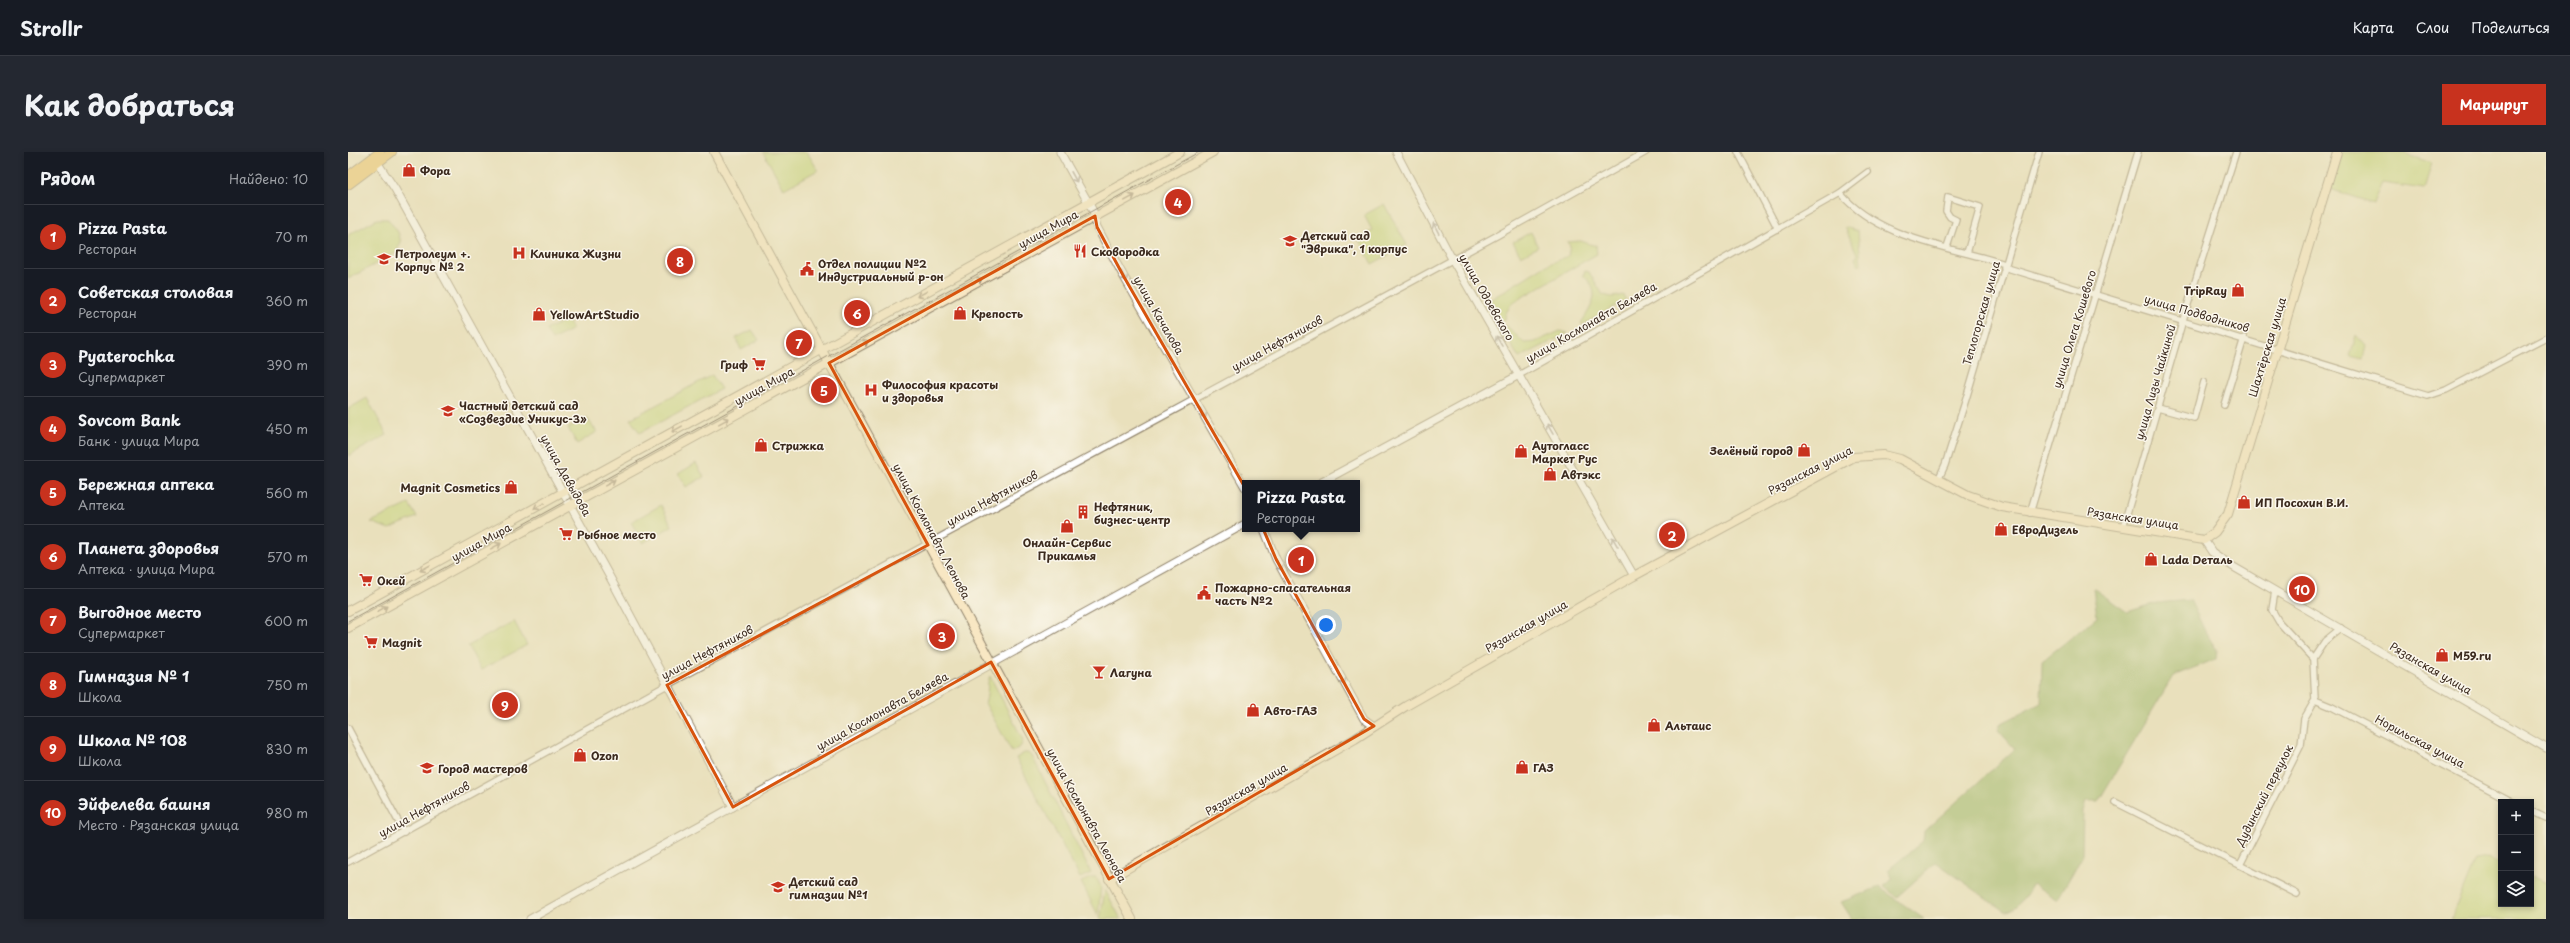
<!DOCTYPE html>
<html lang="ru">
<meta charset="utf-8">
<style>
body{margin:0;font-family:"Playpen Sans",sans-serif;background:#242831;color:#f1f3f6}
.controls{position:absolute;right:12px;bottom:12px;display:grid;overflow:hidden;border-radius:0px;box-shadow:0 2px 6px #0003}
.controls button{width:36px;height:36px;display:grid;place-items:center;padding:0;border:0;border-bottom:1px solid #363941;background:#171b24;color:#f1f3f6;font:20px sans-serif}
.you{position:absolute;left:978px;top:473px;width:14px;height:14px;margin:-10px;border:3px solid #fff;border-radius:50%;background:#1a73e8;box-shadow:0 0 0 6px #1a73e833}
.badge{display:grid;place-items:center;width:26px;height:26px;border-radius:50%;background:#c8321e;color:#fff;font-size:13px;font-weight:700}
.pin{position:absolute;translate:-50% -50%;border:2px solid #fff;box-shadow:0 1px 4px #0006}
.popup{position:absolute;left:894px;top:328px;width:118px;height:52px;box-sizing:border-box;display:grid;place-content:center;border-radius:0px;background:#171b24;filter:drop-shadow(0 1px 3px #0005);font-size:13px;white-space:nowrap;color:#9ea1a6}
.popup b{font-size:15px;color:#f1f3f6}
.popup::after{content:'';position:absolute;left:50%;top:100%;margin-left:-8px;border:8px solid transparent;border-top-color:#171b24}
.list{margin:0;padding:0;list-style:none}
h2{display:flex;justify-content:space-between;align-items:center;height:52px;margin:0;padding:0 16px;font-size:17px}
h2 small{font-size:13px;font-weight:400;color:#9ea1a6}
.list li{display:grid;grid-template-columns:26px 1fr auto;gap:12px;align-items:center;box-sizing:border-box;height:64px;padding:0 16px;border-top:1px solid #363941}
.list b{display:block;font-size:15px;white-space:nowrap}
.list p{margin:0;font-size:13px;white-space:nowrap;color:#9ea1a6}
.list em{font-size:13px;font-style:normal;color:#9ea1a6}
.icon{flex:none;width:22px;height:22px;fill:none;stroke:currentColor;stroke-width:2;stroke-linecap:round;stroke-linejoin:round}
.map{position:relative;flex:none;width:2198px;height:767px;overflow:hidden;border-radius:0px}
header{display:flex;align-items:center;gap:24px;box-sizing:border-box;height:56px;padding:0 20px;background:#171b24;border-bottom:1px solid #363941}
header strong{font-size:19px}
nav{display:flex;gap:22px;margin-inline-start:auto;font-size:14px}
.intro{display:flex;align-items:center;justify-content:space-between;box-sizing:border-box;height:96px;padding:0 24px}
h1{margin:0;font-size:28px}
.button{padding:10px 18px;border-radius:0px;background:#c8321e;color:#fff;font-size:14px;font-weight:700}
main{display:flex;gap:24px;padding:0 24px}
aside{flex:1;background:#171b24;border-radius:0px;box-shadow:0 2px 6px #0003}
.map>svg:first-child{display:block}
.green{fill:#c0d377;stroke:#7e7e4a}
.forest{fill:#98b568;stroke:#6a7043}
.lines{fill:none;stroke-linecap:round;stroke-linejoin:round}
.minor-casing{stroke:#92856d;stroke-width:8}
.tertiary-casing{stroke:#92856d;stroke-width:9}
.secondary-casing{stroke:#92856d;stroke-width:10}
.primary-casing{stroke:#92856d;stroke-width:10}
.minor{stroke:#fff;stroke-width:5.5}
.tertiary{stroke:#fff;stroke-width:7}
.secondary{stroke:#f8e7c3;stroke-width:8}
.primary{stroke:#eec469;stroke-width:8}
.tram{stroke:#3b2a1e;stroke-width:1}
.oneway{stroke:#a79f9a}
.oneway2{stroke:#9a8870}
.marked{fill:none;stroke:#d7540e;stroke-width:3;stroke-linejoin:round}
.labels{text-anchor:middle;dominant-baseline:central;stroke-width:3;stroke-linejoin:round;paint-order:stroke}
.poi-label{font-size:11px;font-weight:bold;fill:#3b2a1e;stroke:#fbf7ec;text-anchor:start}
.street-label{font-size:11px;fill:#3b2a1e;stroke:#fbf7ec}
</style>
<header>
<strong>Strollr</strong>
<nav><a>Карта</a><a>Слои</a><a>Поделиться</a></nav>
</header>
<div class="intro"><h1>Как добраться</h1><a class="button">Маршрут</a></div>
<main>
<aside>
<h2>Рядом<small>Найдено: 10</small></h2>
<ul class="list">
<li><span class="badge">1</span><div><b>Pizza Pasta</b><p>Ресторан</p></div><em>70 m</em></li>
<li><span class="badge">2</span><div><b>Советская столовая</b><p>Ресторан</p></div><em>360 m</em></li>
<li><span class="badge">3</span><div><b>Pyaterochka</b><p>Супермаркет</p></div><em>390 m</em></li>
<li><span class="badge">4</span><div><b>Sovcom Bank</b><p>Банк · улица Мира</p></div><em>450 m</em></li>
<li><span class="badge">5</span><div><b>Бережная аптека</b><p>Аптека</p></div><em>560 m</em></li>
<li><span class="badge">6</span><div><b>Планета здоровья</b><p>Аптека · улица Мира</p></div><em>570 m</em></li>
<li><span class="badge">7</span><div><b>Выгодное место</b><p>Супермаркет</p></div><em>600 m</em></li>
<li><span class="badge">8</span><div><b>Гимназия № 1</b><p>Школа</p></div><em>750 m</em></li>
<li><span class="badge">9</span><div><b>Школа № 108</b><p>Школа</p></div><em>830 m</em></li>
<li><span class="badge">10</span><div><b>Эйфелева башня</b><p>Место · Рязанская улица</p></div><em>980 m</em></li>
</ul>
</aside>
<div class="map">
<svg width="2198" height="767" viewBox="0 0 2198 767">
<rect width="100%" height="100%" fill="#fbf7ec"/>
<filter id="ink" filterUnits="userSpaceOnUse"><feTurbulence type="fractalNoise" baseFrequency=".025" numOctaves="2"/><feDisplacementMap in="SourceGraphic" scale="8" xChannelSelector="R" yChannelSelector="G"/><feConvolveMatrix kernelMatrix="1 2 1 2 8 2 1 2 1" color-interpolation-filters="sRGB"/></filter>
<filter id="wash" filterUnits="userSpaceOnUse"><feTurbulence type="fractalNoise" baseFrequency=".012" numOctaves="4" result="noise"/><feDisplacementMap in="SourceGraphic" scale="16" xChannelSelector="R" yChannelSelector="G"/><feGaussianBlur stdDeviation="0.9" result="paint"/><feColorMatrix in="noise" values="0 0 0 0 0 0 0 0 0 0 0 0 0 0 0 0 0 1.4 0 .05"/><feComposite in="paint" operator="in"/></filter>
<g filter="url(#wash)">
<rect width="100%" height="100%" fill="#e9e0bc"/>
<g class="green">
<path d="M415 0H459L470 18 436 37Z"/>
<path d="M1994 0H2050L2084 11 2076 37 2034 31 2025 51 1982 37Z"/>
<path d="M1036 52 1059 93 1024 112 1010 86 1024 78 1016 63Z"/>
<path d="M29 67H40L50 80 53 90 48 101 0 127V83Z"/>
<path d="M1497 75 1510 79 1513 112 1510 113 1507 106 1510 104Z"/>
<path d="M1183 80 1190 95 1173 104 1165 90Z"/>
<path d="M1233 89 1248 94 1249 102 1164 151 1158 161 1157 168 1152 169 1140 149 1196 114 1220 104 1222 94 1219 90Z"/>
<path d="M1237 119 1241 120 1255 143 1264 145 1275 143 1278 148 1234 173 1233 171C1245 152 1254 141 1235 123Z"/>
<path d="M219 167 225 177 204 188 198 178Z"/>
<path d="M1158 173 1176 191 1187 190 1212 179 1220 181 1171 206 1154 178Z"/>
<path d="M404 178 411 188 393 198 388 186Z"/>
<path d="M2008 183 2018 194 2015 207 2002 204Z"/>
<path d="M364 223 373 237 292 281 282 267Z"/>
<path d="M19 246 39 283 0 304V257Z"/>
<path d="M239 266 249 280 229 292 220 276Z"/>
<path d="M348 311 356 325 338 335 330 322Z"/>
<path d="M61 352 69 365 41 377 23 370Z"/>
<path d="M313 353 324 374 295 391 283 370Z"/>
<path d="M166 469 179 493 133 518 120 494Z"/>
<path d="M642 524 675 588 673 594 664 600 637 551C641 542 638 530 642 524Z"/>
<path d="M676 601H681L684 604 743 721 732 726 668 606Z"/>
<path d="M2139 706 2153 712V752H2183V725L2198 731V767H2103L2127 708Z"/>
<path d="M745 725H748L753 735 750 763 733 730Z"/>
<path d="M757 738 773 767H752Z"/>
</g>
<g class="forest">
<path d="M1745 436 1779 460 1808 451 1842 448 1858 481 1869 498 1868 507 1825 524 1750 650H1738L1735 659 1734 705 1709 748 1685 732C1678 742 1670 760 1656 759L1588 710 1549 745 1535 734 1545 727 1540 718 1575 689 1576 679 1667 597 1650 578 1652 572 1693 551 1694 509 1749 465Z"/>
<path d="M1531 735 1576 767H1504L1493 750Z"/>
</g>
</g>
<g filter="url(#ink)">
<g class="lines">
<g class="minor-casing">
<g id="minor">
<path d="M1390 0 1430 77"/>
<path d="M1492 41C1532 88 1601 94 1657 112"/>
<path d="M1599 95 1608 68 1602 65 1598 59 1600 45 1632 55 1619 101"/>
<path d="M1656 115 2080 244 2098 238 2198 186"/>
<path d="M1171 223 1492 41 1520 20"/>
<path d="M1876 253 1896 186"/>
<path d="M1810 256 1846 266 1856 230"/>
<path d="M1591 326 1597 313 1618 247 1691 0"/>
<path d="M1682 361 1790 0"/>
<path d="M1775 375 1835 168 1888 0"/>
<path d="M1927 439 1924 458 1931 470 1965 507"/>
<path d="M1967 548 1984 555 2165 650"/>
<path d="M0 576 56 680"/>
<path d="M1767 650 1949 742"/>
<path d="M2183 659 2198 666"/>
<path d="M0 710 319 533 1150 83 1298 0"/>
<path d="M1892 713 1953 593 1956 567 1967 548 1965 507 1977 489 1993 476"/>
</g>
</g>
<g class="tertiary-casing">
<g id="tertiary">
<path d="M712 0 745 59 749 75 776 125 897 335"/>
<path d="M1048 0 1104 107 1286 424"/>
<path d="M27 7 47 37 264 429 385 655"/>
<path d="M972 331 1171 223"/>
<path d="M916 377 928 407 1016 567 1026 574"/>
<path d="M1856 388 1864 400 1884 414 2198 596"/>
<path d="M182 767 897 372"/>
</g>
</g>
<g class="secondary-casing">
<g id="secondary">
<path d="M366 0 784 767"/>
<path d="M0 459 832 0"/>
<path d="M0 476 865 0"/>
<path d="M761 727 1007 587 1058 554 1286 424 1506 305 1536 303 1552 307 1620 343 1654 355 1856 388 1867 380 1880 362 1989 0"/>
</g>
</g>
<g class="primary-casing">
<g id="primary">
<path d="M0 24 32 0"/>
<path d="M0 33 44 0"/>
</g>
</g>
<use href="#minor" class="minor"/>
<use href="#tertiary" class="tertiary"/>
<use href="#secondary" class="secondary"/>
<use href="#primary" class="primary"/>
<path class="tram" d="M0 469 851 0"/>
</g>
<defs><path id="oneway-shaft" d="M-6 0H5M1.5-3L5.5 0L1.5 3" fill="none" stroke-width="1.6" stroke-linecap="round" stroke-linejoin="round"/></defs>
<g class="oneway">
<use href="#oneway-shaft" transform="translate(726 25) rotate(61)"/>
<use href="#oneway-shaft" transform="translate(1088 76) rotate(-117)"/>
<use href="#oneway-shaft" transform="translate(776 124) rotate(61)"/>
<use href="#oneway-shaft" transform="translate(1151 189) rotate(-120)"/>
<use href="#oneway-shaft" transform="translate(855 261) rotate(61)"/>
<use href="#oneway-shaft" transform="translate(1202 277) rotate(-120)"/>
<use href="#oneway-shaft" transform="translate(1267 390) rotate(-120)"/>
<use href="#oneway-shaft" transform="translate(931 413) rotate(62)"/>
<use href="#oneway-shaft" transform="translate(994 527) rotate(61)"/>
</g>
<g class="oneway2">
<use href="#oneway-shaft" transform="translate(782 46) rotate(-29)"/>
<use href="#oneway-shaft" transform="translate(629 129) rotate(-29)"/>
<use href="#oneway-shaft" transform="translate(574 142) rotate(151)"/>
<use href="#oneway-shaft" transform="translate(515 192) rotate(-29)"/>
<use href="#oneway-shaft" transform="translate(376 269) rotate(-29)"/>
<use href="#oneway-shaft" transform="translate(329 277) rotate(151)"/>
<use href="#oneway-shaft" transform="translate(262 331) rotate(-29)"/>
<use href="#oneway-shaft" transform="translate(191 354) rotate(151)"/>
<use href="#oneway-shaft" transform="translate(148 394) rotate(-29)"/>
<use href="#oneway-shaft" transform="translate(77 416) rotate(151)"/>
<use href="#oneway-shaft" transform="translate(34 457) rotate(-29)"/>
</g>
</g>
<path d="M0 0H2198V767H0ZM747 64 749 75 776 125 899 339 928 407 1016 567 1026 574 761 727 643 510 385 655 319 533 580 393 481 211Z" fill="#e9e0bc" fill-opacity=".55" fill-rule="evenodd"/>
<path class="marked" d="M747 64 749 75 776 125 899 339 928 407 1016 567 1026 574 761 727 643 510 385 655 319 533 580 393 481 211Z"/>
<defs>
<g id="shop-bare" transform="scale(1.08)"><path d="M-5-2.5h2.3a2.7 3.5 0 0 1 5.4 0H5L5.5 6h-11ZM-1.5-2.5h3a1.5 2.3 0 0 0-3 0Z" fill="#c8321e" stroke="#fbf7ec" stroke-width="2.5" paint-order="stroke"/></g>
<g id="school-bare" transform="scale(1.08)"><path d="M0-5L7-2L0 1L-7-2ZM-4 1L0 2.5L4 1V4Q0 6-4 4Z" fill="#c8321e" stroke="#fbf7ec" stroke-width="2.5" paint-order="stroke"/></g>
<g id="restaurant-bare" transform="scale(1.08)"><path d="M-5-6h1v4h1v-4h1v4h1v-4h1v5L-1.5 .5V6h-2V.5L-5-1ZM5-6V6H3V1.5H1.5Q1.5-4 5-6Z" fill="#c8321e" stroke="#fbf7ec" stroke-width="2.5" paint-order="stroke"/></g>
<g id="hospital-bare" transform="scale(1.08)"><path d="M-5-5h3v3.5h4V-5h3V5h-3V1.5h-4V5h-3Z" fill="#c8321e" stroke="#fbf7ec" stroke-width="2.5" paint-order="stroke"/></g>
<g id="civic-bare" transform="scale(1.08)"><path d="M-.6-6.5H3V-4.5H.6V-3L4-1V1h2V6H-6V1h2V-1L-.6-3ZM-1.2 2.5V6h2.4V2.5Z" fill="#c8321e" stroke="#fbf7ec" stroke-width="2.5" paint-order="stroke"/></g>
<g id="supermarket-bare" transform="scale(1.08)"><path d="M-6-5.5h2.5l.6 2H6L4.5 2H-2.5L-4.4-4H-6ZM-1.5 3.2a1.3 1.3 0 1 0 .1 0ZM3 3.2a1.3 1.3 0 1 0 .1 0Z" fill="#c8321e" stroke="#fbf7ec" stroke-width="2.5" paint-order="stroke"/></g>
<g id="building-bare" transform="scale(1.08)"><path d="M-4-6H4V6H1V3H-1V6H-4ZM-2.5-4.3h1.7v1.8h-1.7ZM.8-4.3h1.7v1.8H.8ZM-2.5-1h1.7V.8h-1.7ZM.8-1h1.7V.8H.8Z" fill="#c8321e" stroke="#fbf7ec" stroke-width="2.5" paint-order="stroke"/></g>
<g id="bar-bare" transform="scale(1.08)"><path d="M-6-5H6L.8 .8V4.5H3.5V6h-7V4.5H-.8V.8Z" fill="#c8321e" stroke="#fbf7ec" stroke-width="2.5" paint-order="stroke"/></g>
</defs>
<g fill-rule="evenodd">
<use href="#shop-bare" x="61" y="18"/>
<use href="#school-bare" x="942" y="89"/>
<use href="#restaurant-bare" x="732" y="99"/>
<use href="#hospital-bare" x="171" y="101"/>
<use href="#school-bare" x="36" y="107"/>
<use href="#civic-bare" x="459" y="117"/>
<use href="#shop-bare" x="1890" y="138"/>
<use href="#shop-bare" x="612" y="161"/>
<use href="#shop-bare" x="191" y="162"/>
<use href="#supermarket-bare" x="411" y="212"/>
<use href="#hospital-bare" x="523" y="238"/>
<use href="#school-bare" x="100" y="259"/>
<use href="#shop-bare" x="413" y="293"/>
<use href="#shop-bare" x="1456" y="298"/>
<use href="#shop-bare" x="1173" y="299"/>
<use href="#shop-bare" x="1202" y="322"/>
<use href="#shop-bare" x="163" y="335"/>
<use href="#shop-bare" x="1896" y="350"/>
<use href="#building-bare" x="735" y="360"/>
<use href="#shop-bare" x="719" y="374"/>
<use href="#shop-bare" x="1653" y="377"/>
<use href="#supermarket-bare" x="218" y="382"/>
<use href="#shop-bare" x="1803" y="407"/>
<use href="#supermarket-bare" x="18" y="428"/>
<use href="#civic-bare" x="856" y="441"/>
<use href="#supermarket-bare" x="23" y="490"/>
<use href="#shop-bare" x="2094" y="503"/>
<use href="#bar-bare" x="751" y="520"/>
<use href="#shop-bare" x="905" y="558"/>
<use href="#shop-bare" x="1306" y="573"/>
<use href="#shop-bare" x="232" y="603"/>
<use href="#shop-bare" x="1174" y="615"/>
<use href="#school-bare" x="79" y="616"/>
<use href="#school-bare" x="430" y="735"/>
</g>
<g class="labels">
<g class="poi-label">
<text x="72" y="18">Фора</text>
<text x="953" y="83">Детский сад<tspan x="953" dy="13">"Эврика", 1 корпус</tspan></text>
<text x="743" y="99">Сковородка</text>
<text x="47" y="101">Петролеум +.<tspan x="47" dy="13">Корпус № 2</tspan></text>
<text x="182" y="101">Клиника Жизни</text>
<text x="470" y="111">Отдел полиции №2<tspan x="470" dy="13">Индустриальный р-он</tspan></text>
<text x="1879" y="138" text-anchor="end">TripRay</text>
<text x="623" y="161">Крепость</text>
<text x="202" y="162">YellowArtStudio</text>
<text x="400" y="212" text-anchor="end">Гриф</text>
<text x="534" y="232">Философия красоты<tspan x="534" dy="13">и здоровья</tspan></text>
<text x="111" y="253">Частный детский сад<tspan x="111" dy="13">«Созвездие Уникус-3»</tspan></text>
<text x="424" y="293">Стрижка</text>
<text x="1184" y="293">Аутогласс<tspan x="1184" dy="13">Маркет Рус</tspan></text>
<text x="1445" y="298" text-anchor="end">Зелёный город</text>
<text x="1213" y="322">Автэкс</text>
<text x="152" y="335" text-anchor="end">Magnit Cosmetics</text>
<text x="1907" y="350">ИП Посохин В.И.</text>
<text x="746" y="354">Нефтяник,<tspan x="746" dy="13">бизнес-центр</tspan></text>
<text x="1664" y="377">ЕвроДизель</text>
<text x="229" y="382">Рыбное место</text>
<text x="719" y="390" text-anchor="middle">Онлайн-Сервис<tspan x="719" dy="13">Прикамья</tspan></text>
<text x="1814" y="407">Lada Dеталь</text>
<text x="29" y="428">Окей</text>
<text x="867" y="435">Пожарно-спасательная<tspan x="867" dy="13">часть №2</tspan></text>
<text x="34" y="490">Magnit</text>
<text x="2105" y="503">M59.ru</text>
<text x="762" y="520">Лагуна</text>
<text x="916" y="558">Авто-ГАЗ</text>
<text x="1317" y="573">Альтаис</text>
<text x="243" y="603">Ozon</text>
<text x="1185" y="615">ГАЗ</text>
<text x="90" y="616">Город мастеров</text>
<text x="441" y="729">Детский сад<tspan x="441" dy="13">гимназии №1</tspan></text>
</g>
<g class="street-label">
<text transform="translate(700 77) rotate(-29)">улица Мира</text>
<text transform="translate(1139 145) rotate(60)">улица Одоевского</text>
<text transform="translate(1633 161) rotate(-74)">Теплогорская улица</text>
<text transform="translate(1849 161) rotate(16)">улица Подводников</text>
<text transform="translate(811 163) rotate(60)">улица Качалова</text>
<text transform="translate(1243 170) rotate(-30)">улица Космонавта Беляева</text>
<text transform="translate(1726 177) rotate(-73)">улица Олега Кошевого</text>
<text transform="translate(929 191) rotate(-29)">улица Нефтяников</text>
<text transform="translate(1919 195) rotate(-73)">Шахтёрская улица</text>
<text transform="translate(1807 230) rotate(-74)">улица Лизы Чайкиной</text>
<text transform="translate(416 234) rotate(-29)">улица Мира</text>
<text transform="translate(1462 318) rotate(-27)">Рязанская улица</text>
<text transform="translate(218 323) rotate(61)">улица Давыдова</text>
<text transform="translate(644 346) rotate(-29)">улица Нефтяников</text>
<text transform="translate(1785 366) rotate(9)">Рязанская улица</text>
<text transform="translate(584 379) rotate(62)">улица Космонавта Леонова</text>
<text transform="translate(133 390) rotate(-29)">улица Мира</text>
<text transform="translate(1178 474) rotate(-30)">Рязанская улица</text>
<text transform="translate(359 500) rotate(-28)">улица Нефтяников</text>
<text transform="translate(2083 516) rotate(30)">Рязанская улица</text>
<text transform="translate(534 559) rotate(-29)">улица Космонавта Беляева</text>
<text transform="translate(2072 589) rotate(28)">Норильская улица</text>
<text transform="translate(898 637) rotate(-30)">Рязанская улица</text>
<text transform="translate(1916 643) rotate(-63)">Дудинский переулок</text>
<text transform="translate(76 657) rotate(-29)">улица Нефтяников</text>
<text transform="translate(739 663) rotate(61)">улица Космонавта Леонова</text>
</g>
</g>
</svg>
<div class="controls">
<button>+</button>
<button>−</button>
<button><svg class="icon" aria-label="layers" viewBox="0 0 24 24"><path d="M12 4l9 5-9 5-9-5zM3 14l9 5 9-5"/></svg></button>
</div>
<div class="you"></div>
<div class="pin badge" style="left:953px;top:408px">1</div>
<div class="popup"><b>Pizza Pasta</b>Ресторан</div>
<div class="pin badge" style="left:1324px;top:383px">2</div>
<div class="pin badge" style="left:594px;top:484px">3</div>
<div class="pin badge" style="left:830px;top:50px">4</div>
<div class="pin badge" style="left:476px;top:238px">5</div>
<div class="pin badge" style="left:509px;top:161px">6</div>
<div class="pin badge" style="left:451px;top:191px">7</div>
<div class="pin badge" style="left:332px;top:109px">8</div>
<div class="pin badge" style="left:157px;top:553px">9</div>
<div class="pin badge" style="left:1954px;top:437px">10</div>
</div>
</main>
